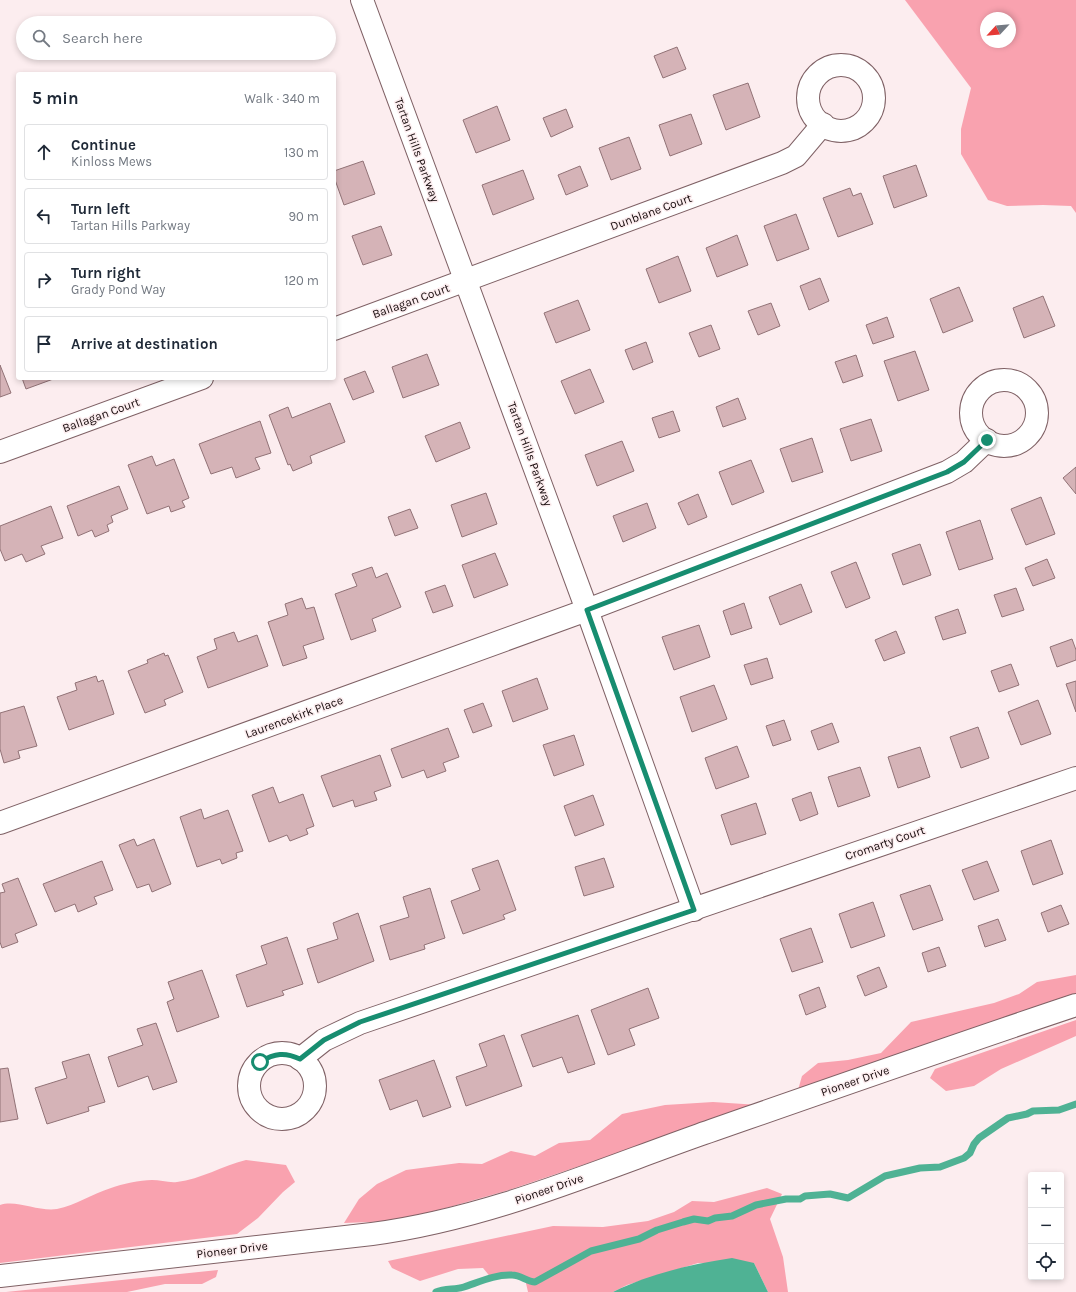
<!DOCTYPE html>
<meta charset="utf-8">
<style>
body{margin:0;font-family:Karla,sans-serif;background:#f6f6f7;color:#1f2937}
.controls{position:absolute;right:12px;bottom:12px;display:grid;overflow:hidden;border-radius:4px;box-shadow:0 2px 6px #0003}
.controls button{width:36px;height:36px;display:grid;place-items:center;padding:0;border:0;border-bottom:1px solid #e0e1e3;background:#fff;color:#1f2937;font:20px sans-serif}
.compass{position:absolute;left:980px;top:12px;width:36px;height:36px;border-radius:50%;background:#fff;box-shadow:0 2px 6px #0003;rotate:244deg}
.stop{position:absolute;width:12px;height:12px;margin:-9px;border:3px solid #178d70;border-radius:50%;background:#fff}
.stop.end{background:#178d70;border-color:#fff;box-shadow:0 1px 4px #0008}
.list{margin:0;padding:0;list-style:none}
h2{display:flex;justify-content:space-between;align-items:center;height:52px;margin:0;padding:0 16px;font-size:17px}
h2 small{font-size:13px;font-weight:400;color:#747a83}
.list li{display:grid;grid-template-columns:26px 1fr auto;gap:12px;align-items:center;box-sizing:border-box;height:56px;margin:0 8px 8px;padding:0 8px;border:1px solid #e0e1e3;border-radius:4px}
.list b{display:block;font-size:15px;white-space:nowrap}
.list p{margin:0;font-size:13px;white-space:nowrap;color:#747a83}
.list em{font-size:13px;font-style:normal;color:#747a83}
.icon{flex:none;width:22px;height:22px;fill:none;stroke:currentColor;stroke-width:2;stroke-linecap:round;stroke-linejoin:round}
.map{position:relative;flex:none;width:1076px;height:1292px;overflow:hidden}
.search{position:absolute;background:#fff;box-shadow:0 2px 6px #0003;left:16px;top:16px;width:320px;height:44px;display:flex;align-items:center;gap:10px;box-sizing:border-box;padding:0 14px;border-radius:22px;color:#747a83;font-size:15px}
.panel{position:absolute;background:#fff;box-shadow:0 2px 6px #0003;left:16px;top:72px;width:320px;height:308px;border-radius:4px}
.map>svg:first-child{display:block}
.forest{fill:#f9a2af;fill-rule:evenodd}
.water{fill:#4fb294}
.lines{fill:none;stroke-linecap:round;stroke-linejoin:round}
.stream{stroke:#4fb294;stroke-width:7}
.building{fill:#d5b3b7;stroke:#917276}
.street-casing{stroke:#7f6165;stroke-width:24}
.street{stroke:#fff;stroke-width:22}
.route{stroke:#178d70;stroke-width:5}
.labels{text-anchor:middle;dominant-baseline:central;stroke-width:3;stroke-linejoin:round;paint-order:stroke}
.street-label{font-size:12px;fill:#160b0c;stroke:#fcedef}
</style>
<div class="map">
<svg width="1076" height="1292" viewBox="0 0 1076 1292">
<rect width="100%" height="100%" fill="#fcedef"/>
<g class="forest">
<path d="M905 0H1076V213L1071 206 1043 205 1007 206 988 200 961 154V129L971 88ZM986 18H1010V42H986Z"/>
<path d="M1076 975V995L798 1090 802 1076 818 1063 848 1060 881 1053 911 1022 994 1003 1019 994 1037 982Z"/>
<path d="M1076 1020V1036L1001 1069 974 1086 946 1091 930 1078 935 1069Z"/>
<path d="M713 1102 759 1105 509 1190 446 1208 396 1221 344 1223 359 1199 377 1184 406 1170 459 1163 482 1164 511 1151 535 1156 559 1143 590 1140 622 1114 665 1105Z"/>
<path d="M246 1160 286 1165 295 1182 283 1192 258 1218 237 1234 0 1263V1205C16 1199 39 1212 57 1209 76 1205 92 1194 111 1188 122 1184 140 1180 152 1180 160 1180 169 1183 177 1182 201 1179 222 1166 246 1160Z"/>
<path d="M767 1188 782 1194 770 1219 783 1257 788 1292H768L754 1263H698L627 1285 613 1292H528L525 1279C512 1274 505 1275 492 1279L483 1268 458 1269 420 1281 392 1268 388 1261 553 1226 603 1227 648 1221 674 1212 692 1201 714 1202Z"/>
<path d="M218 1270 216 1277 202 1284H165L127 1292H6Z"/>
</g>
<path class="water" d="M732 1258 754 1263 768 1292H613C649 1274 692 1264 732 1258Z"/>
<g class="lines">
<path class="stream" d="M436 1292C445 1288 455 1290 464 1287 479 1282 496 1274 512 1275 521 1275 527 1282 535 1282L591 1251 639 1239 657 1230 683 1222 694 1219 708 1221 715 1218 732 1216 756 1205 786 1199H800L805 1196 830 1194 848 1198 885 1176 920 1168 940 1167 964 1158 970 1153 974 1144 979 1138 1008 1118 1027 1114 1033 1111 1059 1110 1076 1104"/>
</g>
<g class="building">
<path d="M677 47 686 69 663 78 654 56Z"/>
<path d="M748 83 760 117 726 130 713 95Z"/>
<path d="M497 106 510 140 476 153 463 120Z"/>
<path d="M566 109 573 127 551 137 543 118Z"/>
<path d="M691 114 702 144 670 156 659 125Z"/>
<path d="M629 137 641 169 611 180 599 148Z"/>
<path d="M363 161 375 194 344 205 334 177V171Z"/>
<path d="M916 165 927 196 894 208 883 176Z"/>
<path d="M580 166 588 186 566 195 558 175Z"/>
<path d="M523 170 534 199 493 215 482 185Z"/>
<path d="M850 188 853 196 861 193 873 224 838 237 823 198Z"/>
<path d="M796 214 809 249 777 261 764 226Z"/>
<path d="M381 226 392 255 363 265 352 236Z"/>
<path d="M737 235 748 265 717 277 706 248Z"/>
<path d="M678 256 691 291 659 303 646 269Z"/>
<path d="M820 278 829 301 809 310 800 286Z"/>
<path d="M959 287 973 321 943 333 930 299Z"/>
<path d="M1043 296 1055 326 1024 338 1013 308Z"/>
<path d="M578 300 590 330 556 343 544 313Z"/>
<path d="M771 303 780 326 758 335 748 311Z"/>
<path d="M887 317 894 337 873 344 866 325Z"/>
<path d="M711 325 720 349 699 357 689 333Z"/>
<path d="M646 342 653 362 633 370 625 350Z"/>
<path d="M915 351 929 390 898 401 884 361Z"/>
<path d="M427 354 439 385 403 398 392 367Z"/>
<path d="M856 355 863 376 843 383 835 362Z"/>
<path d="M0 365 11 393 0 397Z"/>
<path d="M590 369 604 402 575 414 561 381Z"/>
<path d="M365 371 374 392 353 400 344 379Z"/>
<path d="M22 378H56L26 389Z"/>
<path d="M738 398 746 419 723 427 716 407Z"/>
<path d="M330 403 345 442 310 456 312 463 293 471 290 464 288 465 269 415 288 407 292 418Z"/>
<path d="M673 411 680 431 659 438 652 418Z"/>
<path d="M871 419 882 451 851 461 840 429Z"/>
<path d="M260 421 271 453 255 458 260 469 236 478 232 467 211 474 199 444Z"/>
<path d="M460 422 470 448 436 462 425 436Z"/>
<path d="M812 438 823 472 792 482 780 449Z"/>
<path d="M622 441 634 471 597 486 585 455Z"/>
<path d="M152 456 156 466 174 459 189 498 182 501 185 507 171 512 169 506 147 514 128 465Z"/>
<path d="M751 460 764 492 732 505 719 472Z"/>
<path d="M1076 467V494L1063 478Z"/>
<path d="M119 486 128 509 111 516 113 522 107 525 109 531 95 537 92 530 78 536 67 506Z"/>
<path d="M486 493 497 524 462 537 451 505Z"/>
<path d="M698 494 707 517 688 525 678 503Z"/>
<path d="M1041 497 1055 534 1026 545 1011 509Z"/>
<path d="M647 503 656 528 623 542 613 516Z"/>
<path d="M51 506 63 538 41 546 45 554 26 562 22 554 5 561 0 549V526Z"/>
<path d="M410 509 418 528 395 536 388 517Z"/>
<path d="M980 520 993 559 959 570 946 532Z"/>
<path d="M920 544 931 575 903 585 892 554Z"/>
<path d="M495 553 508 585 474 598 462 565Z"/>
<path d="M1047 559 1055 578 1033 586 1025 568Z"/>
<path d="M856 562 870 598 846 608 831 572Z"/>
<path d="M372 567 376 578 387 573 401 607 372 619 376 631 351 640 335 594 357 586 352 574Z"/>
<path d="M801 584 812 612 780 625 769 597Z"/>
<path d="M445 585 453 606 433 613 425 592Z"/>
<path d="M1016 588 1024 610 1002 617 994 595Z"/>
<path d="M302 598 306 609 314 607 324 639 303 646 307 658 283 666 268 622 288 615 285 604Z"/>
<path d="M744 603 752 628 731 635 723 611Z"/>
<path d="M958 609 966 633 943 640 935 617Z"/>
<path d="M699 625 710 657 674 670 662 637Z"/>
<path d="M896 631 905 653 884 661 875 640Z"/>
<path d="M234 632 238 642 257 635 268 666 208 688 197 657 217 649 214 639Z"/>
<path d="M1072 639 1076 650V660L1057 667 1050 647Z"/>
<path d="M164 653 165 656 168 655 183 692 164 700 166 705 145 713 128 671 148 663 147 660Z"/>
<path d="M767 658 773 678 751 685 744 665Z"/>
<path d="M1011 664 1019 685 999 692 991 671Z"/>
<path d="M96 676 98 682 103 680 114 714 69 730 57 697 77 690 75 683Z"/>
<path d="M537 678 548 709 513 722 502 691Z"/>
<path d="M1076 681V712L1066 684Z"/>
<path d="M714 685 727 719 692 732 680 697Z"/>
<path d="M1038 700 1051 734 1021 745 1008 712Z"/>
<path d="M483 703 492 726 473 733 464 710Z"/>
<path d="M24 706 37 746 18 751 20 758 4 763 0 749V713Z"/>
<path d="M784 720 791 740 773 746 766 726Z"/>
<path d="M832 723 839 742 818 750 811 731Z"/>
<path d="M978 727 989 758 961 768 950 737Z"/>
<path d="M448 728 459 757 443 763 446 771 427 778 424 770 402 778 391 749Z"/>
<path d="M574 735 584 765 554 776 543 745Z"/>
<path d="M737 746 749 777 716 789 705 758Z"/>
<path d="M920 747 930 777 898 788 888 757Z"/>
<path d="M380 755 391 786 374 792 377 800 355 807 353 800 333 807 321 776Z"/>
<path d="M860 767 870 796 838 807 828 777Z"/>
<path d="M273 787 279 803 303 794 314 826 306 829 308 834 290 841 287 835 269 842 252 795Z"/>
<path d="M811 792 818 814 800 821 792 799Z"/>
<path d="M593 795 604 825 575 836 564 806Z"/>
<path d="M756 803 766 834 731 845 721 815Z"/>
<path d="M201 809 204 819 228 810 243 851 236 853 237 858 222 864 220 859 197 867 180 817Z"/>
<path d="M134 839 137 846 154 839 171 884 152 892 149 884 137 888 119 845Z"/>
<path d="M1051 840 1063 874 1033 885 1021 851Z"/>
<path d="M604 858 614 887 584 896 575 867Z"/>
<path d="M498 860 516 910 503 915 505 919 463 934 451 901 480 890 472 869Z"/>
<path d="M102 861 113 890 94 897 97 904 78 912 75 904 55 912 43 884Z"/>
<path d="M987 861 999 891 974 900 962 870Z"/>
<path d="M18 878 37 925 15 934 18 942 2 948 0 942V893L5 892 2 884Z"/>
<path d="M930 885 943 920 913 930 900 895Z"/>
<path d="M430 888 445 938 424 945 425 949 390 960 380 926 409 917 403 897Z"/>
<path d="M873 902 885 936 851 948 839 914Z"/>
<path d="M1061 905 1069 924 1048 932 1041 913Z"/>
<path d="M358 913 374 961 318 983 307 949 338 939 333 923Z"/>
<path d="M998 919 1006 940 985 947 978 926Z"/>
<path d="M811 928 823 962 792 972 780 939Z"/>
<path d="M287 937 303 984 282 991 284 995 247 1007 236 975 267 964 261 946Z"/>
<path d="M939 947 946 966 928 972 922 953Z"/>
<path d="M879 967 887 987 865 996 857 976Z"/>
<path d="M202 970 219 1017 177 1032 167 1002 174 999 168 982Z"/>
<path d="M819 987 826 1007 806 1015 799 995Z"/>
<path d="M648 988 659 1018 629 1029 635 1045 608 1055 591 1010Z"/>
<path d="M578 1015 595 1064 568 1073 562 1057 533 1067 521 1035Z"/>
<path d="M156 1023 177 1082 153 1090 148 1076 118 1087 108 1057 143 1045 137 1029Z"/>
<path d="M504 1035 522 1086 466 1106 456 1077 487 1066 479 1044Z"/>
<path d="M89 1054 105 1102 88 1107 89 1111 47 1124 35 1088 67 1078 62 1062Z"/>
<path d="M434 1060 451 1107 423 1117 417 1100 390 1110 379 1080Z"/>
<path d="M8 1068 18 1119 0 1122V1069Z"/>
</g>
<g class="lines">
<g class="street-casing">
<g id="street">
<path d="M362 0 587 610 694 910"/>
<circle cx="841" cy="98" r="33"/>
<path d="M334 329 782 163 796 156 823 124"/>
<circle cx="1004" cy="413" r="33"/>
<path d="M0 452 202 378"/>
<path d="M0 823 587 610 947 472 964 462 987 440"/>
<circle cx="282" cy="1086" r="33"/>
<path d="M300 1059 324 1040 360 1023 1076 778"/>
<path d="M0 1276 372 1234C486 1219 592 1173 699 1135 825 1091 950 1047 1076 1005"/>
</g>
</g>
<use href="#street" class="street"/>
</g>
<g class="lines">
<path class="route" d="M260 1062C275 1053 285 1052 300 1059L324 1040 360 1022 694 910 587 610 947 472 964 462 987 440"/>
</g>
<g class="labels">
<g class="street-label">
<text transform="translate(417 150) rotate(70)">Tartan Hills Parkway</text>
<text transform="translate(651 212) rotate(-20)">Dunblane Court</text>
<text transform="translate(411 301) rotate(-20)">Ballagan Court</text>
<text transform="translate(101 415) rotate(-20)">Ballagan Court</text>
<text transform="translate(530 454) rotate(70)">Tartan Hills Parkway</text>
<text transform="translate(294 717) rotate(-20)">Laurencekirk Place</text>
<text transform="translate(885 843) rotate(-19)">Cromarty Court</text>
<text transform="translate(855 1081) rotate(-19)">Pioneer Drive</text>
<text transform="translate(549 1189) rotate(-19)">Pioneer Drive</text>
<text transform="translate(232 1250) rotate(-7)">Pioneer Drive</text>
</g>
</g>
</svg>
<div class="controls">
<button>+</button>
<button>−</button>
<button><svg class="icon" aria-label="locate" viewBox="0 0 24 24"><circle cx="12" cy="12" r="6"/><path d="M12 2v4M12 18v4M2 12h4M18 12h4"/></svg></button>
</div>
<svg class="compass" viewBox="-18 -18 36 36"><path d="M0-13l5 13h-10z" fill="#e53935"/><path d="M0 13l5-13h-10z" fill="#747a83"/></svg>
<div class="stop" style="left:260px;top:1062px"></div>
<div class="stop end" style="left:987px;top:440px"></div>
<div class="search"><svg class="icon" aria-label="search" viewBox="0 0 24 24"><circle cx="10" cy="10" r="6"/><path d="M15 15l6 6"/></svg>Search here</div>
<section class="panel">
<h2>5 min<small>Walk · 340 m</small></h2>
<ul class="list">
<li><svg class="icon" aria-label="ahead" viewBox="0 0 24 24"><path d="M12 20V5M6 11l6-6 6 6"/></svg><div><b>Continue</b><p>Kinloss Mews</p></div><em>130 m</em></li>
<li><svg class="icon" aria-label="left" viewBox="0 0 24 24"><path d="M17 20v-9H6M10 6l-5 5 5 5"/></svg><div><b>Turn left</b><p>Tartan Hills Parkway</p></div><em>90 m</em></li>
<li><svg class="icon" aria-label="right" viewBox="0 0 24 24"><path d="M7 20v-9h11M14 6l5 5-5 5"/></svg><div><b>Turn right</b><p>Grady Pond Way</p></div><em>120 m</em></li>
<li><svg class="icon" aria-label="arrive" viewBox="0 0 24 24"><path d="M6 21V4h12l-3 4 3 4H6"/></svg><div><b>Arrive at destination</b></div></li>
</ul>
</section>
</div>
